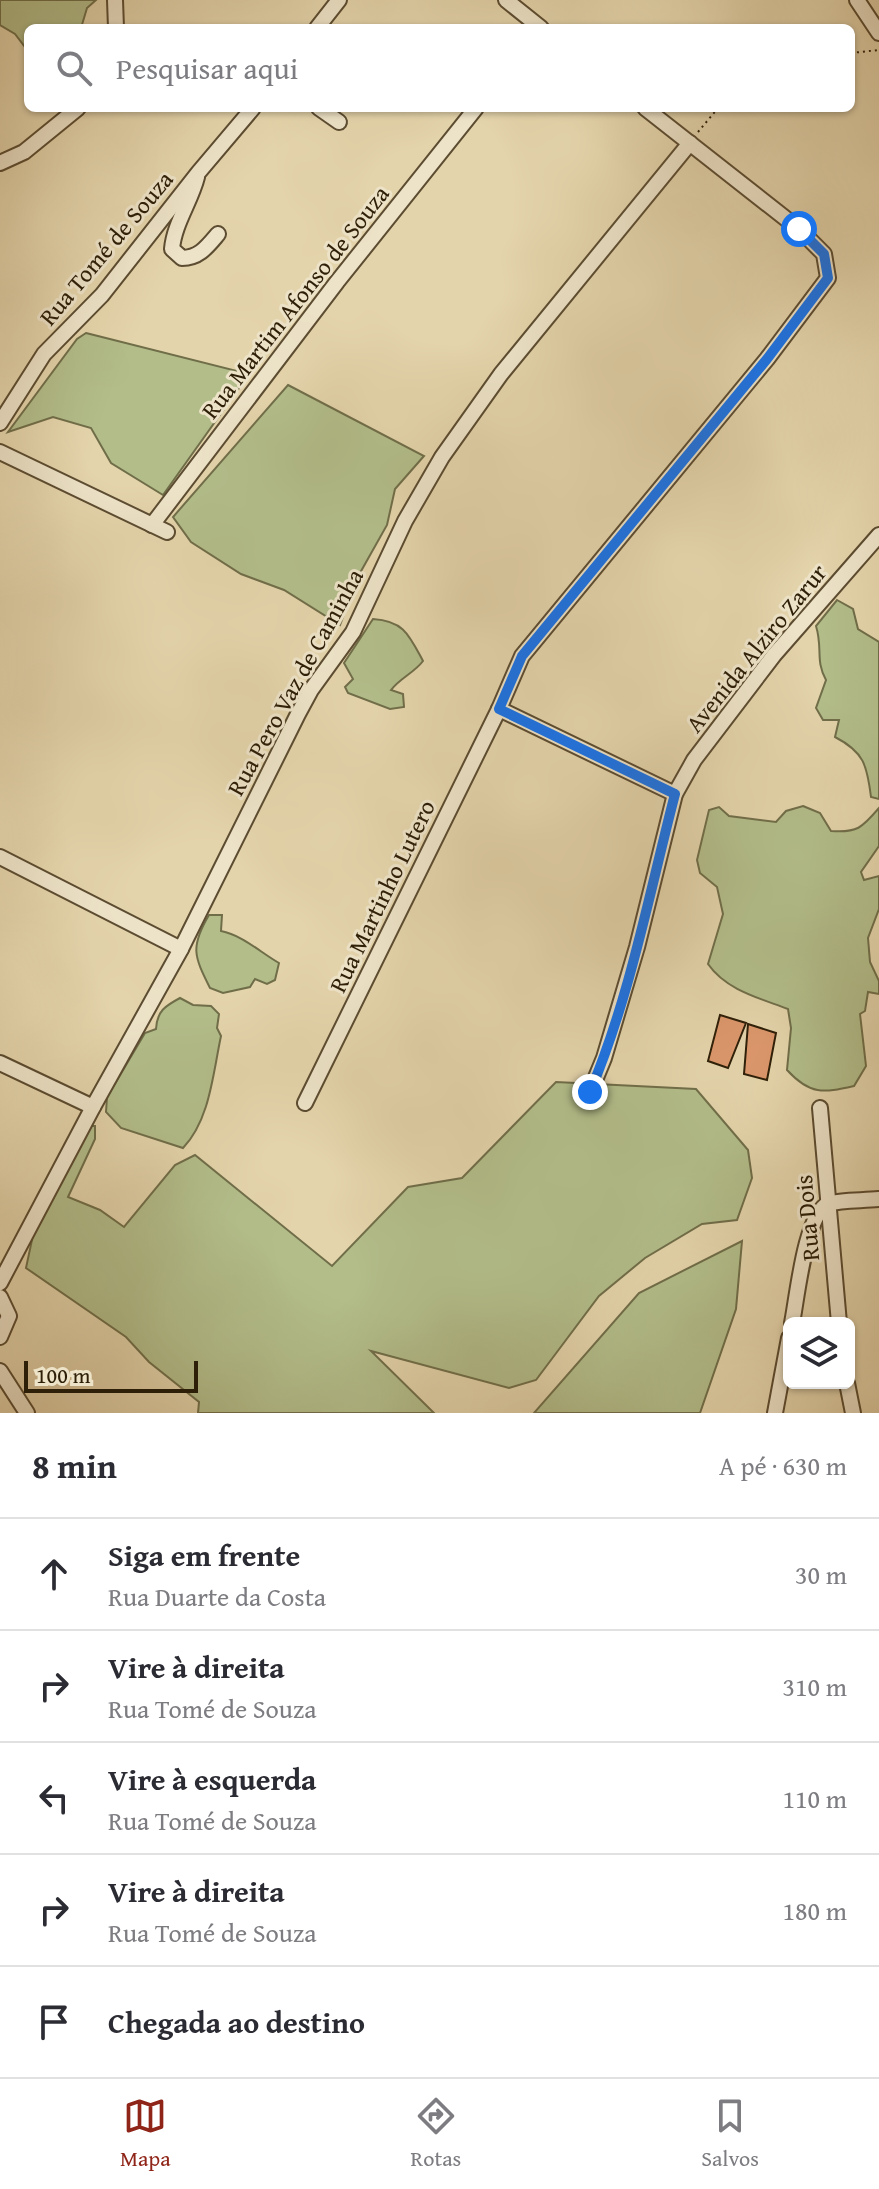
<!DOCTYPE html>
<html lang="pt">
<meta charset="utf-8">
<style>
body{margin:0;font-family:"Gentium Book Plus",serif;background:#f2f2f3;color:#2b2b33}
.controls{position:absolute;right:24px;bottom:24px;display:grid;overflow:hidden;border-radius:12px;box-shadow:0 2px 6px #0004}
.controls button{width:72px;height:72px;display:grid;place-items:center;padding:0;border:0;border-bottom:2px solid #e1e1e2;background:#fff;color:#2b2b33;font:40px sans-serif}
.scale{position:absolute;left:24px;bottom:20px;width:174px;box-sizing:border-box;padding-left:8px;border:4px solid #2e1f08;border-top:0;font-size:22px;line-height:28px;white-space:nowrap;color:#2e1f08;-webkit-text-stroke:6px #ede3c8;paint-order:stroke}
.stop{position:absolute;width:24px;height:24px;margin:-18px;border:6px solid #1a73e8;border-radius:50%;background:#fff}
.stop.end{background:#1a73e8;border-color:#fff;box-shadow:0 2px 8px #0008}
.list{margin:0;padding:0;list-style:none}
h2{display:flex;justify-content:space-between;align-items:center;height:104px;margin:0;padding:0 32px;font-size:34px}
h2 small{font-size:26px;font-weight:400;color:#7c7c81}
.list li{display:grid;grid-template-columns:52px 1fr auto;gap:24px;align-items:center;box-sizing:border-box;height:112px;padding:0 32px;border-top:2px solid #e1e1e2}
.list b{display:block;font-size:30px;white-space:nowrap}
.list p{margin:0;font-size:26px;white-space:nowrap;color:#7c7c81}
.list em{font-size:26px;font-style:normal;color:#7c7c81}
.icon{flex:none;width:44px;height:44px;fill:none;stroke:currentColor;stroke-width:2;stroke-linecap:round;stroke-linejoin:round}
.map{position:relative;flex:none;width:879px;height:1413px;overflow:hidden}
.search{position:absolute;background:#fff;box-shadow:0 2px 6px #0004;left:24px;right:24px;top:24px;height:88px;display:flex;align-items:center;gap:20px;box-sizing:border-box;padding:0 28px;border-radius:12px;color:#7c7c81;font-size:30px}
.sheet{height:664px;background:#fff}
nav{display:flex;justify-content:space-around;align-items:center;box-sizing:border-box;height:112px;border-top:2px solid #e1e1e2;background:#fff;font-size:22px;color:#7c7c81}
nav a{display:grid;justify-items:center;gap:4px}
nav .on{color:#8f2418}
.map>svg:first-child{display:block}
.green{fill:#b2bd8a;stroke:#706e49;stroke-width:2}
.building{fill:#dc976c;stroke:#2e1f08;stroke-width:2}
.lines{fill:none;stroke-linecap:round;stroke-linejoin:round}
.minor-casing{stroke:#5c4c31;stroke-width:18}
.path{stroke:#2e1f08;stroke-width:2;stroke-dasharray:2 4;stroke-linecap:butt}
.minor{stroke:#ede3c8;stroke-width:14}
.route{stroke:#1a73e8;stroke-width:10}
.labels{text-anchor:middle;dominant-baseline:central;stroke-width:6;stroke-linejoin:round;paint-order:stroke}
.street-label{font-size:24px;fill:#2e1f08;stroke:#ede3c8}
</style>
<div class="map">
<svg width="879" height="1413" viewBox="0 0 879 1413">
<rect width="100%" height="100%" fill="#e4d4ab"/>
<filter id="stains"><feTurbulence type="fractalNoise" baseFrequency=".0025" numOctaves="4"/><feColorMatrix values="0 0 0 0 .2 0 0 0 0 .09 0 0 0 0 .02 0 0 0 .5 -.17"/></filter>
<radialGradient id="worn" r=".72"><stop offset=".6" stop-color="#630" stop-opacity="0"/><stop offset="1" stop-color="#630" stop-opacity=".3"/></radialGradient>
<g class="green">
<path d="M0 0H96L87 8 81 28H28V51L15 34 0 25Z"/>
<path d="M86 333 249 374 163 495 111 463 91 428 53 417 8 432 77 339Z"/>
<path d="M288 385 424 456 395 489 387 525 360 573 340 625 284 590 241 574 191 542 173 517Z"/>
<path d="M837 600 853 609 858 629 879 642V799L871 797C867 765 864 752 835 737L839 720H823L816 708 826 680C815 660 823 649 816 626Z"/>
<path d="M373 619C404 621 409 635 423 661 414 673 400 678 391 690L403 694 404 707 390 709 348 693 345 687 353 679 344 663Z"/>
<path d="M803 806 820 813 831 831C857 833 862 828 879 808V846L861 872 864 880 879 876V909L868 938 870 962 879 981V994L868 992 865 1011 860 1014 866 1066 854 1086C823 1093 810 1095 787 1070L791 1028 788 1009C759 998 726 990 708 964L723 914 717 887 700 873 697 860 709 810 719 807 729 816 776 822 786 811Z"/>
<path d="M209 915H222L221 931C242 935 260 952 279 963L275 980 267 984 255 979 250 987 223 993 210 988C194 956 190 947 209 915Z"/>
<path d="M180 998 193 1005 211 1006 219 1014 217 1028 221 1036C213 1073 210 1120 183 1148L121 1128 106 1112 107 1097 145 1033 156 1029C157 1011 165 1006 180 998Z"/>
<path d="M556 1082 696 1089 748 1150 752 1178 737 1220 702 1224 645 1258 599 1296 536 1380 509 1388 371 1351 434 1413H198L199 1402 149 1362 126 1337 26 1268 33 1235 89 1126H95V1139L68 1197 100 1210 124 1227 175 1165 195 1155 332 1266 408 1187 462 1178Z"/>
<path d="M742 1241 736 1309 700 1413H534L639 1293Z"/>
</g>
<g class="building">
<path d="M720 1015 746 1023 728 1068 708 1061Z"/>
<path d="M748 1024 776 1033 767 1080 744 1074Z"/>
</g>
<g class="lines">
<g class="minor-casing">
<g id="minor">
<path d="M115 0 116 28"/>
<path d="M506 0 541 28"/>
<path d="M857 0 879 33"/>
<path d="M317 28 339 0"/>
<path d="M319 108 339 122"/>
<path d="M0 163 24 152 78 108"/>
<path d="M197 177C191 201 174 224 172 249L182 258C199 258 207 247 218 234"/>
<path d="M0 423 44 354 102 295 198 173 253 108"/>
<path d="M0 452 167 532"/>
<path d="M152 525 337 282 476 108"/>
<path d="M499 709 675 794"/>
<path d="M0 857 181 949"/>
<path d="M0 1063 93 1107"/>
<path d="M590 1092 604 1058 637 947 675 794 694 760 774 655 879 535"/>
<path d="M305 1103 499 709 522 656 767 359 828 278 824 254 799 229 645 108"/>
<path d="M820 1108 839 1323"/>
<path d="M0 1283 93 1107 181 949 298 714 311 690 353 632 405 521 442 457 501 374 690 143"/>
<path d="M0 1297 9 1316 0 1337"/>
<path d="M792 1323C797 1299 805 1214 828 1204 842 1199 864 1201 879 1199"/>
<path d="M0 1371 27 1413"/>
<path d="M847 1383 853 1413"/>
<path d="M775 1413 789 1338"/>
</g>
</g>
<g class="path">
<path d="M851 53 879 50"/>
<path d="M698 132 718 108"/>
</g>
<use href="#minor" class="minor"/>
</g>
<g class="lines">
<path class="route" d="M590 1092C630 997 649 894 675 794L499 709 522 656 767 359 828 278 824 254 799 229"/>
</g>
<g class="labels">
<g class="street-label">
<text transform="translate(106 248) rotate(-50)">Rua Tomé de Souza</text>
<text transform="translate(295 302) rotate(-52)">Rua Martim Afonso de Souza</text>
<text transform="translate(756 648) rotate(-51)">Avenida Alziro Zarur</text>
<text transform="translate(295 682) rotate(-61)">Rua Pero Vaz de Caminha</text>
<text transform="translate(382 896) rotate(-64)">Rua Martinho Lutero</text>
<text transform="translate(807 1218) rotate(-95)">Rua Dois</text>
</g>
</g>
<rect width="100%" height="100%" filter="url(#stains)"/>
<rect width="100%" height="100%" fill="url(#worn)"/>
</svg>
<div class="controls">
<button><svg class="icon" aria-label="layers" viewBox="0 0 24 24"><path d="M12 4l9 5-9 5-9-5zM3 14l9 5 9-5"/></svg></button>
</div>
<div class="scale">100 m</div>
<div class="stop" style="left:799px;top:229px"></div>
<div class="stop end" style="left:590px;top:1092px"></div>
<div class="search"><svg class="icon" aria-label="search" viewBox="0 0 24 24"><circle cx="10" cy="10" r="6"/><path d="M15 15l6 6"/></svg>Pesquisar aqui</div>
</div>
<section class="sheet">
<h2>8 min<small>A pé · 630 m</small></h2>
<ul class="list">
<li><svg class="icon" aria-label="ahead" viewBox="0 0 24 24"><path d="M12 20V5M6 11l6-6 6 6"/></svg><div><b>Siga em frente</b><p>Rua Duarte da Costa</p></div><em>30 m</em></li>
<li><svg class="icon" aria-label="right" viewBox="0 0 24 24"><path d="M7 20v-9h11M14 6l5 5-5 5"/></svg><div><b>Vire à direita</b><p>Rua Tomé de Souza</p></div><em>310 m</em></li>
<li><svg class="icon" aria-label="left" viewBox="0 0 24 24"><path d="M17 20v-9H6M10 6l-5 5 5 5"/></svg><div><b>Vire à esquerda</b><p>Rua Tomé de Souza</p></div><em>110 m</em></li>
<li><svg class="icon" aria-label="right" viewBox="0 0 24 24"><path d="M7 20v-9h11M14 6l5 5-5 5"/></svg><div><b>Vire à direita</b><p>Rua Tomé de Souza</p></div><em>180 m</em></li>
<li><svg class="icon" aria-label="arrive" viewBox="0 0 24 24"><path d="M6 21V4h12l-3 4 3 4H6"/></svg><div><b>Chegada ao destino</b></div></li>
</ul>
</section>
<nav>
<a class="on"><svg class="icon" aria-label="map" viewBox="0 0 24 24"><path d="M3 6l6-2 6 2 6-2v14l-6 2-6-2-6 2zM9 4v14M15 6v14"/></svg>Mapa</a>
<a><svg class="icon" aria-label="directions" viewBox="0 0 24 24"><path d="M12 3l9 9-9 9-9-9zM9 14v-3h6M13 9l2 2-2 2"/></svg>Rotas</a>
<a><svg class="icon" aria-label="saved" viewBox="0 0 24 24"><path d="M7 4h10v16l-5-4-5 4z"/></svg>Salvos</a>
</nav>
